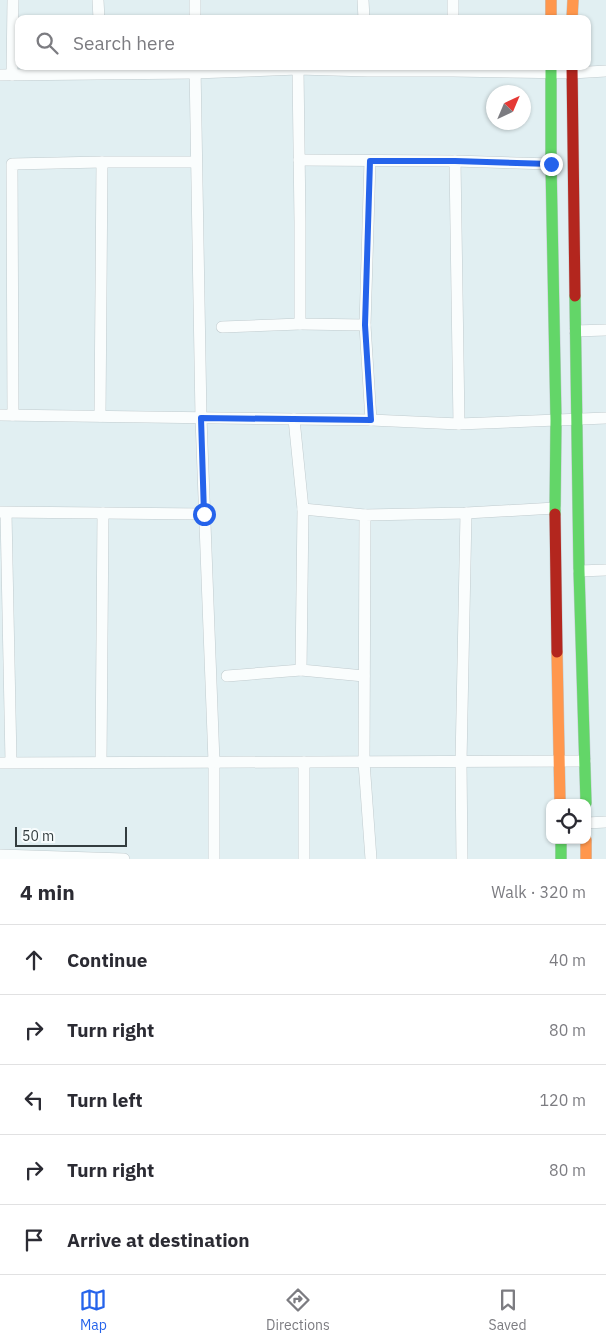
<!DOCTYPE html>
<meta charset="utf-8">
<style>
body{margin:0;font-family:"IBM Plex Sans",sans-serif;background:#f2f2f3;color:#2b2b33}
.controls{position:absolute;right:15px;bottom:15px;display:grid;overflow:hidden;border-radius:10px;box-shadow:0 1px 4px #0004}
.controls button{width:45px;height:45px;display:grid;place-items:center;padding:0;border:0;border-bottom:1px solid #e1e1e2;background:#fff;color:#2b2b33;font:25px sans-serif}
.compass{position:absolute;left:486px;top:85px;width:45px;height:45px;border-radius:50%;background:#fff;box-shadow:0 1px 4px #0004;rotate:44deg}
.scale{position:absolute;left:15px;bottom:12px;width:112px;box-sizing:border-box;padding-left:5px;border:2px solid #333d3f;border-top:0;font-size:14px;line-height:18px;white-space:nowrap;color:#333d3f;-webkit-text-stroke:4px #f7fcfd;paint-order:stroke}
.stop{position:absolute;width:15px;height:15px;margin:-11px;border:4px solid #2563eb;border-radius:50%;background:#fff}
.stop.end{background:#2563eb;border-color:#fff;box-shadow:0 1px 5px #0008}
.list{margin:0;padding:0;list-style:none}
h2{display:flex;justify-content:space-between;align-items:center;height:65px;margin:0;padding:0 20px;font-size:21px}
h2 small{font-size:16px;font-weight:400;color:#7c7c81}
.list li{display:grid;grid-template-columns:32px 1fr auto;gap:15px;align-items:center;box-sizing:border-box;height:70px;padding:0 20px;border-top:1px solid #e1e1e2}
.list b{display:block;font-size:19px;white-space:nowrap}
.list em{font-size:16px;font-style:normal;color:#7c7c81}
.icon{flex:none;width:28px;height:28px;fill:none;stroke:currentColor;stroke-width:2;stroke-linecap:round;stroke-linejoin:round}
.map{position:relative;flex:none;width:606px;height:859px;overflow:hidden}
.search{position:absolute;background:#fff;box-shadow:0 1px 4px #0004;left:15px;right:15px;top:15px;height:55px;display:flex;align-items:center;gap:12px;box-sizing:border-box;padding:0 18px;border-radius:10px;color:#7c7c81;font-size:19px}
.sheet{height:415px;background:#fff}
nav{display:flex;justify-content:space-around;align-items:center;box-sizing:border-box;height:70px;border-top:1px solid #e1e1e2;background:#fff;font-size:14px;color:#7c7c81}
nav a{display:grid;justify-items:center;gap:2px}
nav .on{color:#2563eb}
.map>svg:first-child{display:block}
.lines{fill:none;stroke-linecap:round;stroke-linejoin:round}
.street-casing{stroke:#c0cbce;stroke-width:12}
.fast-casing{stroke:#c0cbce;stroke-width:12}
.slow-casing{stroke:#c0cbce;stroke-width:12}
.jam-casing{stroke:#c0cbce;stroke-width:12}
.street{stroke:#fafdfd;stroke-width:11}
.fast{stroke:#63d668;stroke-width:11}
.slow{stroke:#ff974d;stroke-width:11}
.jam{stroke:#b3261e;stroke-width:11}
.route{stroke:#2563eb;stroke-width:6}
</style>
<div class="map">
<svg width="606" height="859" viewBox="0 0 606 859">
<rect width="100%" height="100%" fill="#e1eff2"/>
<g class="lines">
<g class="street-casing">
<g id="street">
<path d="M98 0 99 19"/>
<path d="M363 0 364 19"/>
<path d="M453 0V19"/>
<path d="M195 19V0"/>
<path d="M195 66 201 418 214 762V859"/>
<path d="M298 69 300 222V324L365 325 371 420"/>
<path d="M0 75 195 73 298 69 368 71H453L572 73 606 71"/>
<path d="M12 75 13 0"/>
<path d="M299 160 455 161 551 164"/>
<path d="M455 161 459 424"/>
<path d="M365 325 370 161"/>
<path d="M222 327 300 324"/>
<path d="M575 331 606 330"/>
<path d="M0 415 371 420 459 424 606 418"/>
<path d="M13 415 12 164 102 162H196"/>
<path d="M100 416 102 162"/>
<path d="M294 419 303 509 365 515"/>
<path d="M303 509 301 670 364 676"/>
<path d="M0 512 204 514"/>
<path d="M6 513 11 762"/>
<path d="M579 571 606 570"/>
<path d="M227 676 301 670"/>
<path d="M101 762 103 513"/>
<path d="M304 762V859"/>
<path d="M0 763 585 761"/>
<path d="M587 823 606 822"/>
<path d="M0 855 124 859"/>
<path d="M371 859 364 762 365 515 466 513 555 508"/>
<path d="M462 859 461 762 466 513"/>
</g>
</g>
<g class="fast-casing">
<g id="fast">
<path d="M551 66V164L556 420 555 514"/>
<path d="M575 296 579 571 586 803"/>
<path d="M561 840V859"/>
</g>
</g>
<g class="slow-casing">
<g id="slow">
<path d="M551 0V19"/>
<path d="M572 19 573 0"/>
<path d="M557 652 560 803"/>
<path d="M586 840V859"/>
</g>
</g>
<g class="jam-casing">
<g id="jam">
<path d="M572 66 575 296"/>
<path d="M555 514 557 652"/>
</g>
</g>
<use href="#street" class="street"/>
<use href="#fast" class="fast"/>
<use href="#slow" class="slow"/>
<use href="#jam" class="jam"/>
</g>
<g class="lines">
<path class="route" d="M204 514 201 418 371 420 365 325 370 161H455L551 164"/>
</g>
</svg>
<div class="controls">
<button><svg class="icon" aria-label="locate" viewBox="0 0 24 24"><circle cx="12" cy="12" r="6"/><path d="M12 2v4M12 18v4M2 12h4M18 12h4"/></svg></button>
</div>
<svg class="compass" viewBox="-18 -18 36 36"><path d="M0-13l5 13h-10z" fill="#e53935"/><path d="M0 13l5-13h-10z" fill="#7c7c81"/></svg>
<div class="scale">50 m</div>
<div class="stop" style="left:204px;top:514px"></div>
<div class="stop end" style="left:551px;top:164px"></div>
<div class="search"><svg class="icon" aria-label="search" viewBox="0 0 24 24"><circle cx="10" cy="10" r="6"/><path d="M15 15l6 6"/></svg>Search here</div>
</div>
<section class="sheet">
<h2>4 min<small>Walk · 320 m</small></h2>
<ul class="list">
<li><svg class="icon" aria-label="ahead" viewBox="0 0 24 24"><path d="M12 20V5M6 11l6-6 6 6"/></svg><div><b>Continue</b></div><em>40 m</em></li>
<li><svg class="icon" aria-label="right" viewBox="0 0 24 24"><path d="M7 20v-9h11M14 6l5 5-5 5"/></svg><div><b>Turn right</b></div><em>80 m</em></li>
<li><svg class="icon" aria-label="left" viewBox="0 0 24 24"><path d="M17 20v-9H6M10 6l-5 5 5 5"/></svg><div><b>Turn left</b></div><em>120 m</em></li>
<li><svg class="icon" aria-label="right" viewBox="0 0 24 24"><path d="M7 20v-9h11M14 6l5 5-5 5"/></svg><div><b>Turn right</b></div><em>80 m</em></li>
<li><svg class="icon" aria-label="arrive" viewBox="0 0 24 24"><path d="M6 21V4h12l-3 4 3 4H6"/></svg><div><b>Arrive at destination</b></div></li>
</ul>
</section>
<nav>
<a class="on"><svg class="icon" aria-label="map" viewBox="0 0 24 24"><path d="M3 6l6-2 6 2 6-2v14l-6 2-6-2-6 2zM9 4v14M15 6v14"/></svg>Map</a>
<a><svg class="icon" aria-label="directions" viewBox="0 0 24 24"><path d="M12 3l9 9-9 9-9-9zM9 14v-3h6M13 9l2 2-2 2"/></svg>Directions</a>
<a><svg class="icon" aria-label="saved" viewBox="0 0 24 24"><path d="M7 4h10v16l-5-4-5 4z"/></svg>Saved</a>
</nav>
